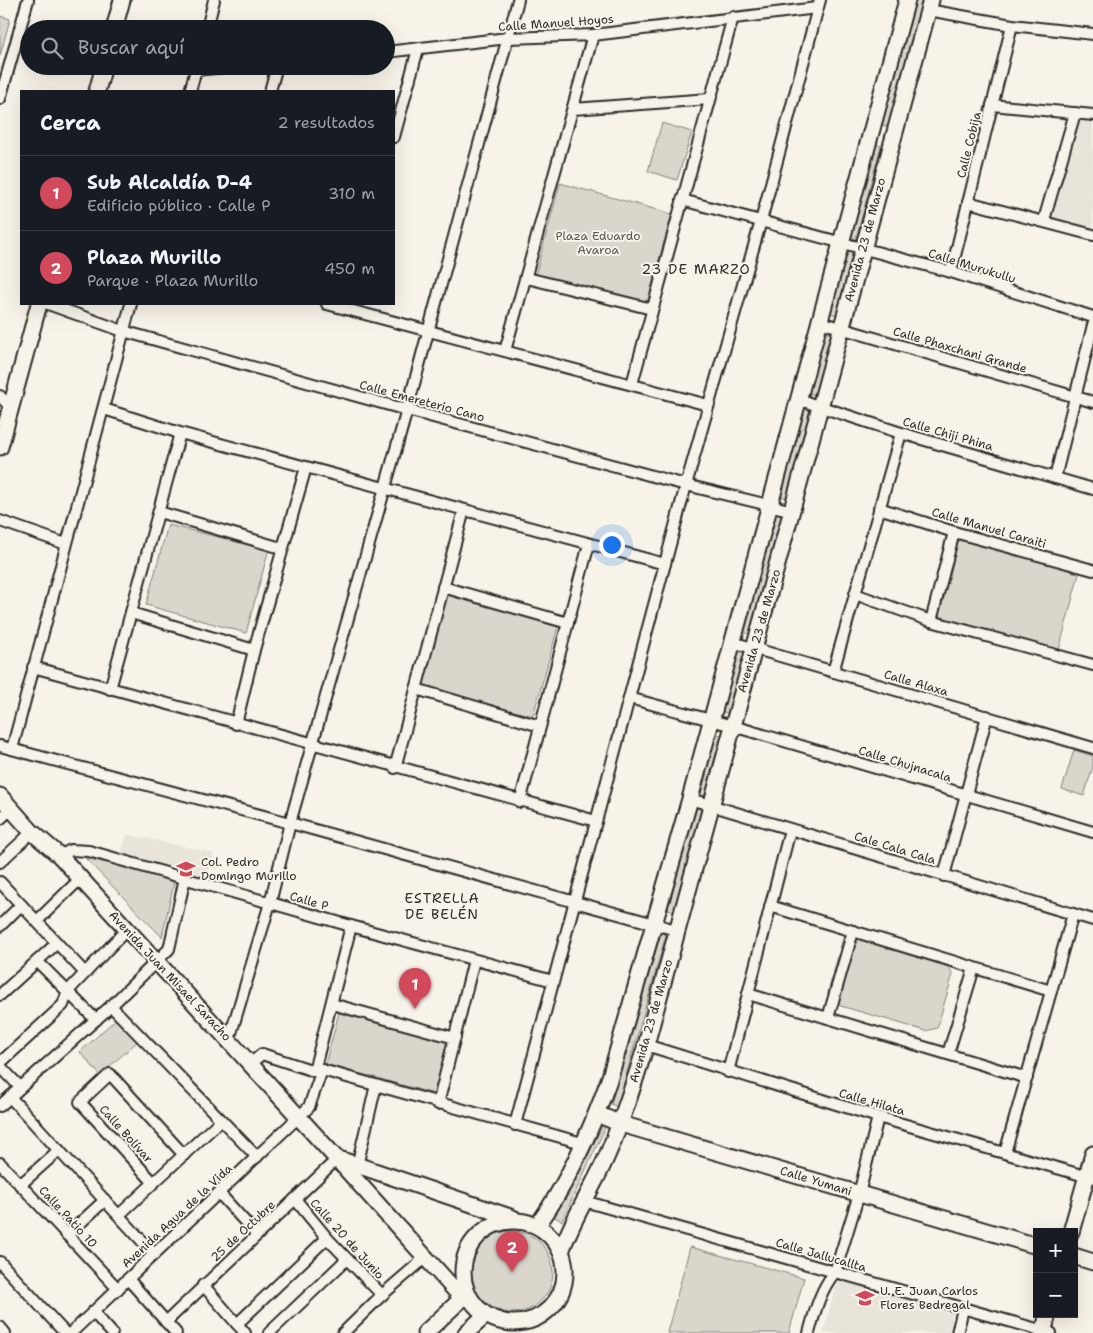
<!DOCTYPE html>
<html lang="es">
<meta charset="utf-8">
<style>
body{margin:0;font-family:"Shantell Sans",sans-serif;background:#242831;color:#f1f3f6}
.controls{position:absolute;right:15px;bottom:15px;display:grid;overflow:hidden;border-radius:0px;box-shadow:0 5px 20px #0002}
.controls button{width:45px;height:45px;display:grid;place-items:center;padding:0;border:0;border-bottom:1px solid #363941;background:#171b24;color:#f1f3f6;font:25px sans-serif}
.you{position:absolute;left:611px;top:544px;width:18px;height:18px;margin:-12px;border:4px solid #fff;border-radius:50%;background:#1a73e8;box-shadow:0 0 0 8px #1a73e833}
.badge{display:grid;place-items:center;width:32px;height:32px;border-radius:50%;background:#d1495b;color:#fff;font-size:16px;font-weight:700}
.pin{position:absolute;translate:-50% -41px;filter:drop-shadow(0 1px 2px #0008)}
.pin::after{content:'';position:absolute;top:26px;width:18px;height:15px;background:inherit;clip-path:polygon(0 0,100% 0,50% 100%)}
.list{margin:0;padding:0;list-style:none}
h2{display:flex;justify-content:space-between;align-items:center;height:65px;margin:0;padding:0 20px;font-size:21px}
h2 small{font-size:16px;font-weight:400;color:#9ea1a6}
.list li{display:grid;grid-template-columns:32px 1fr auto;gap:15px;align-items:center;box-sizing:border-box;height:75px;padding:0 20px;border-top:1px solid #363941}
.list b{display:block;font-size:19px;white-space:nowrap}
.list p{margin:0;font-size:16px;white-space:nowrap;color:#9ea1a6}
.list em{font-size:16px;font-style:normal;color:#9ea1a6}
.icon{flex:none;width:28px;height:28px;fill:none;stroke:currentColor;stroke-width:2;stroke-linecap:round;stroke-linejoin:round}
.map{position:relative;flex:none;width:1093px;height:1333px;overflow:hidden}
.search{position:absolute;background:#171b24;box-shadow:0 5px 20px #0002;left:20px;top:20px;width:375px;height:55px;display:flex;align-items:center;gap:12px;box-sizing:border-box;padding:0 18px;border-radius:28px;color:#9ea1a6;font-size:19px}
.panel{position:absolute;background:#171b24;box-shadow:0 5px 20px #0002;left:20px;top:90px;width:375px;height:215px;border-radius:0px}
.map>svg:first-child{display:block}
.built{fill:#e8e4da}
.green{fill:#dad6cc;stroke:#82807c}
.lines{fill:none;stroke-linecap:round;stroke-linejoin:round}
.street-casing{stroke:#2b2b2b;stroke-width:14}
.secondary-casing{stroke:#2b2b2b;stroke-width:19}
.street{stroke:#f7f3e8;stroke-width:10}
.secondary{stroke:#f7f3e8;stroke-width:15}
.labels{text-anchor:middle;dominant-baseline:central;stroke-width:4;stroke-linejoin:round;paint-order:stroke}
.street-label{font-size:12px;fill:#2b2b2b;stroke:#f7f3e8}
.park-label{font-size:12px;fill:#575653;stroke:#f7f3e8}
.poi-label{font-size:12px;fill:#2b2b2b;stroke:#f7f3e8;text-anchor:start}
.neighbourhood-label{font-size:14px;letter-spacing:1px;fill:#2b2b2b;stroke:#f7f3e8}
</style>
<div class="map">
<svg width="1093" height="1333" viewBox="0 0 1093 1333">
<rect width="100%" height="100%" fill="#f7f3e8"/>
<filter id="ink" filterUnits="userSpaceOnUse"><feTurbulence type="fractalNoise" baseFrequency=".02" numOctaves="2"/><feDisplacementMap in="SourceGraphic" scale="10" xChannelSelector="R" yChannelSelector="G"/><feConvolveMatrix kernelMatrix="1 2 1 2 8 2 1 2 1" color-interpolation-filters="sRGB"/></filter>
<g filter="url(#ink)">
<g class="built">
<path d="M1078 117 1093 120V228L1050 216Z"/>
<path d="M127 834 214 853 206 881 120 857Z"/>
<path d="M840 1280 951 1314 953 1317 949 1333H823L837 1282Z"/>
</g>
<g class="green">
<path d="M916 0H924L889 127 882 125Z"/>
<path d="M0 16 10 19 0 56Z"/>
<path d="M662 123 692 132 677 180 648 171Z"/>
<path d="M875 144 881 146 856 239 850 237Z"/>
<path d="M560 183 672 214 646 306 535 276Z"/>
<path d="M846 252 853 254 837 315 830 313Z"/>
<path d="M824 332 831 333 815 395 808 393Z"/>
<path d="M803 407 811 409 788 498 780 496Z"/>
<path d="M776 513 782 515 749 634 743 632Z"/>
<path d="M168 525 269 549 246 633 146 605Z"/>
<path d="M957 537 1080 570 1059 650 936 617Z"/>
<path d="M443 594 558 627 533 716 419 686Z"/>
<path d="M737 648 745 651 729 714 721 711Z"/>
<path d="M715 733 721 735 705 796 698 794Z"/>
<path d="M1074 750 1093 756V766L1084 796 1062 789Z"/>
<path d="M696 805 702 807 674 911 668 909Z"/>
<path d="M85 858 175 878 162 937Z"/>
<path d="M661 933 666 935 617 1107 611 1104Z"/>
<path d="M850 935 947 965 953 974 937 1028 926 1031 834 1004 830 999 828 992 843 938Z"/>
<path d="M339 1013 448 1042 435 1094 325 1064Z"/>
<path d="M117 1018 138 1041 100 1075 80 1052Z"/>
<path d="M603 1125 606 1126 562 1221 553 1216 565 1200Z"/>
<circle cx="512" cy="1272" r="41"/>
<path d="M690 1247 804 1278 789 1333H667Z"/>
</g>
<g class="lines">
<g class="street-casing">
<g id="street">
<path d="M928 10 1012 25 1093 34"/>
<path d="M207 29 214 0"/>
<path d="M386 52 508 38 593 35 817 8"/>
<path d="M196 70 235 66"/>
<path d="M190 91 197 66"/>
<path d="M270 91 277 66"/>
<path d="M0 99 28 0"/>
<path d="M992 105 1093 115"/>
<path d="M573 109 710 99"/>
<path d="M394 137 418 49"/>
<path d="M682 200 951 272 1093 317"/>
<path d="M968 202 1093 235"/>
<path d="M1044 220 1075 113"/>
<path d="M951 272 1012 25"/>
<path d="M527 278 652 309"/>
<path d="M48 304 123 331 407 410 686 485 793 511"/>
<path d="M327 304 708 405"/>
<path d="M820 322 1093 402"/>
<path d="M505 351 593 35"/>
<path d="M632 384 733 17"/>
<path d="M0 396 11 408"/>
<path d="M797 399 901 433 1093 489"/>
<path d="M104 409 180 433 665 564"/>
<path d="M1055 478 1093 325"/>
<path d="M879 508 954 532 1093 570"/>
<path d="M159 512 281 548"/>
<path d="M0 521 66 544"/>
<path d="M443 587 568 623"/>
<path d="M855 594 931 621 1093 665"/>
<path d="M131 613 254 650"/>
<path d="M931 621 954 532"/>
<path d="M732 642 1093 748"/>
<path d="M33 667 596 821"/>
<path d="M833 672 901 433"/>
<path d="M110 689 180 433"/>
<path d="M416 689 540 726"/>
<path d="M629 698 733 726 1093 832"/>
<path d="M236 724 254 650 306 467"/>
<path d="M0 746 290 823 676 930"/>
<path d="M12 749 131 304"/>
<path d="M395 768 464 510"/>
<path d="M690 799 1093 920"/>
<path d="M520 802 589 544"/>
<path d="M0 819 11 809"/>
<path d="M60 856 71 850 89 851 351 926 553 981"/>
<path d="M0 862 32 832"/>
<path d="M944 876 987 716"/>
<path d="M0 882 85 973"/>
<path d="M770 906 1051 991"/>
<path d="M37 921 80 879"/>
<path d="M0 926 21 905"/>
<path d="M37 961 96 1020"/>
<path d="M748 994 1027 1078"/>
<path d="M0 995 57 943"/>
<path d="M332 1004 455 1038"/>
<path d="M111 1006 257 1157"/>
<path d="M828 1018 853 931"/>
<path d="M229 1040 270 903 290 823 407 410 518 0"/>
<path d="M646 1045 878 1117 1092 1178"/>
<path d="M948 1054 974 968"/>
<path d="M0 1063 63 1005 68 991 127 929"/>
<path d="M250 1064 262 1054 314 1071 322 1070 582 1143"/>
<path d="M0 1066 20 1087"/>
<path d="M314 1071 351 926"/>
<path d="M728 1072 790 830"/>
<path d="M10 1097 154 1254"/>
<path d="M438 1104 474 960"/>
<path d="M0 1106 111 1006 169 949 185 878"/>
<path d="M515 1125 686 485 761 221 820 0"/>
<path d="M1005 1153 1073 914"/>
<path d="M0 1163 118 1289"/>
<path d="M357 1166 376 1085"/>
<path d="M153 1182 80 1102 110 1074 184 1155"/>
<path d="M20 1185 59 1150"/>
<path d="M219 1193 257 1235"/>
<path d="M295 1199 327 1238 382 1295"/>
<path d="M584 1201 1051 1333"/>
<path d="M119 1215 221 1120"/>
<path d="M67 1235 105 1200"/>
<path d="M0 1262 65 1333"/>
<path d="M128 1279 176 1333"/>
<path d="M203 1285 245 1333"/>
<path d="M93 1312 112 1333"/>
<path d="M166 1322 337 1159"/>
<path d="M237 1324 327 1238"/>
<path d="M0 1327 5 1333"/>
<path d="M71 1333 309 1107 322 1070"/>
<path d="M269 1333 347 1259"/>
<path d="M343 1333 382 1295 425 1258"/>
<path d="M809 1333C815 1311 820 1290 835 1272L859 1194 878 1117"/>
<path d="M957 1333 963 1309"/>
</g>
</g>
<g class="secondary-casing">
<g id="secondary">
<path d="M114 29 122 0"/>
<path d="M97 91 104 66"/>
<path d="M0 447 39 304"/>
<path d="M0 796 32 832 60 856 337 1159 462 1298"/>
<path d="M597 1114 621 1124 1037 1246"/>
<path d="M339 1159 513 1218"/>
<circle cx="514" cy="1272" r="51"/>
<path d="M537 1226C569 1182 592 1128 610 1077L690 799 907 0"/>
<path d="M1071 1232 1093 1154"/>
<path d="M561 1252C572 1219 592 1190 606 1158 622 1122 634 1083 646 1045L931 0"/>
<path d="M1074 1256 1093 1262"/>
<path d="M425 1333 467 1294"/>
<path d="M466 1333 486 1315"/>
<path d="M1043 1333 1048 1314"/>
</g>
</g>
<use href="#street" class="street"/>
<use href="#secondary" class="secondary"/>
</g>
</g>
<defs>
<g id="school-bare" transform="scale(1.5)"><path d="M0-5L7-2L0 1L-7-2ZM-4 1L0 2.5L4 1V4Q0 6-4 4Z" fill="#d1495b" stroke="#f7f3e8" stroke-width="2.5" paint-order="stroke"/></g>
</defs>
<g fill-rule="evenodd">
<use href="#school-bare" x="186" y="869"/>
<use href="#school-bare" x="865" y="1298"/>
</g>
<g class="labels">
<g class="street-label">
<text transform="translate(556 23) rotate(-4)">Calle Manuel Hoyos</text>
<text transform="translate(969 145) rotate(-76)">Calle Cobija</text>
<text transform="translate(865 240) rotate(-75)">Avenida 23 de Marzo</text>
<text transform="translate(972 266) rotate(17)">Calle Murukullu</text>
<text transform="translate(960 350) rotate(16)">Calle Phaxchani Grande</text>
<text transform="translate(422 401) rotate(15)">Calle Emereterio Cano</text>
<text transform="translate(948 434) rotate(16)">Calle Chiji Phina</text>
<text transform="translate(989 528) rotate(16)">Calle Manuel Caraiti</text>
<text transform="translate(759 631) rotate(-74)">Avenida 23 de Marzo</text>
<text transform="translate(916 683) rotate(16)">Calle Alaxa</text>
<text transform="translate(905 764) rotate(17)">Calle Chujnacala</text>
<text transform="translate(895 848) rotate(17)">Cale Cala Cala</text>
<text transform="translate(309 901) rotate(16)">Calle P</text>
<text transform="translate(170 976) rotate(47)">Avenida Juan Misael Saracho</text>
<text transform="translate(651 1021) rotate(-74)">Avenida 23 de Marzo</text>
<text transform="translate(872 1102) rotate(16)">Calle Hilata</text>
<text transform="translate(126 1134) rotate(48)">Calle Bolívar</text>
<text transform="translate(816 1181) rotate(17)">Calle Yumani</text>
<text transform="translate(177 1216) rotate(-43)">Avenida Agua de la Vida</text>
<text transform="translate(68 1217) rotate(47)">Calle Patio 10</text>
<text transform="translate(243 1231) rotate(-43)">25 de Octubre</text>
<text transform="translate(347 1239) rotate(48)">Calle 20 de Junio</text>
<text transform="translate(821 1255) rotate(16)">Calle Jallucallta</text>
</g>
<g class="park-label">
<text x="598" y="236">Plaza Eduardo<tspan x="598" dy="14">Avaroa</tspan></text>
</g>
<g class="poi-label">
<text x="201" y="862">Col. Pedro<tspan x="201" dy="14">Domingo Murillo</tspan></text>
<text x="880" y="1291">U. E. Juan Carlos<tspan x="880" dy="14">Flores Bedregal</tspan></text>
</g>
<g class="neighbourhood-label">
<text x="696" y="269">23 DE MARZO</text>
<text x="442" y="898">ESTRELLA<tspan x="442" dy="16">DE BELÉN</tspan></text>
</g>
</g>
</svg>
<div class="controls">
<button>+</button>
<button>−</button>
</div>
<div class="you"></div>
<div class="pin badge" style="left:415px;top:1009px">1</div>
<div class="pin badge" style="left:512px;top:1272px">2</div>
<div class="search"><svg class="icon" aria-label="search" viewBox="0 0 24 24"><circle cx="10" cy="10" r="6"/><path d="M15 15l6 6"/></svg>Buscar aquí</div>
<section class="panel">
<h2>Cerca<small>2 resultados</small></h2>
<ul class="list">
<li><span class="badge">1</span><div><b>Sub Alcaldía D-4</b><p>Edificio público · Calle P</p></div><em>310 m</em></li>
<li><span class="badge">2</span><div><b>Plaza Murillo</b><p>Parque · Plaza Murillo</p></div><em>450 m</em></li>
</ul>
</section>
</div>
